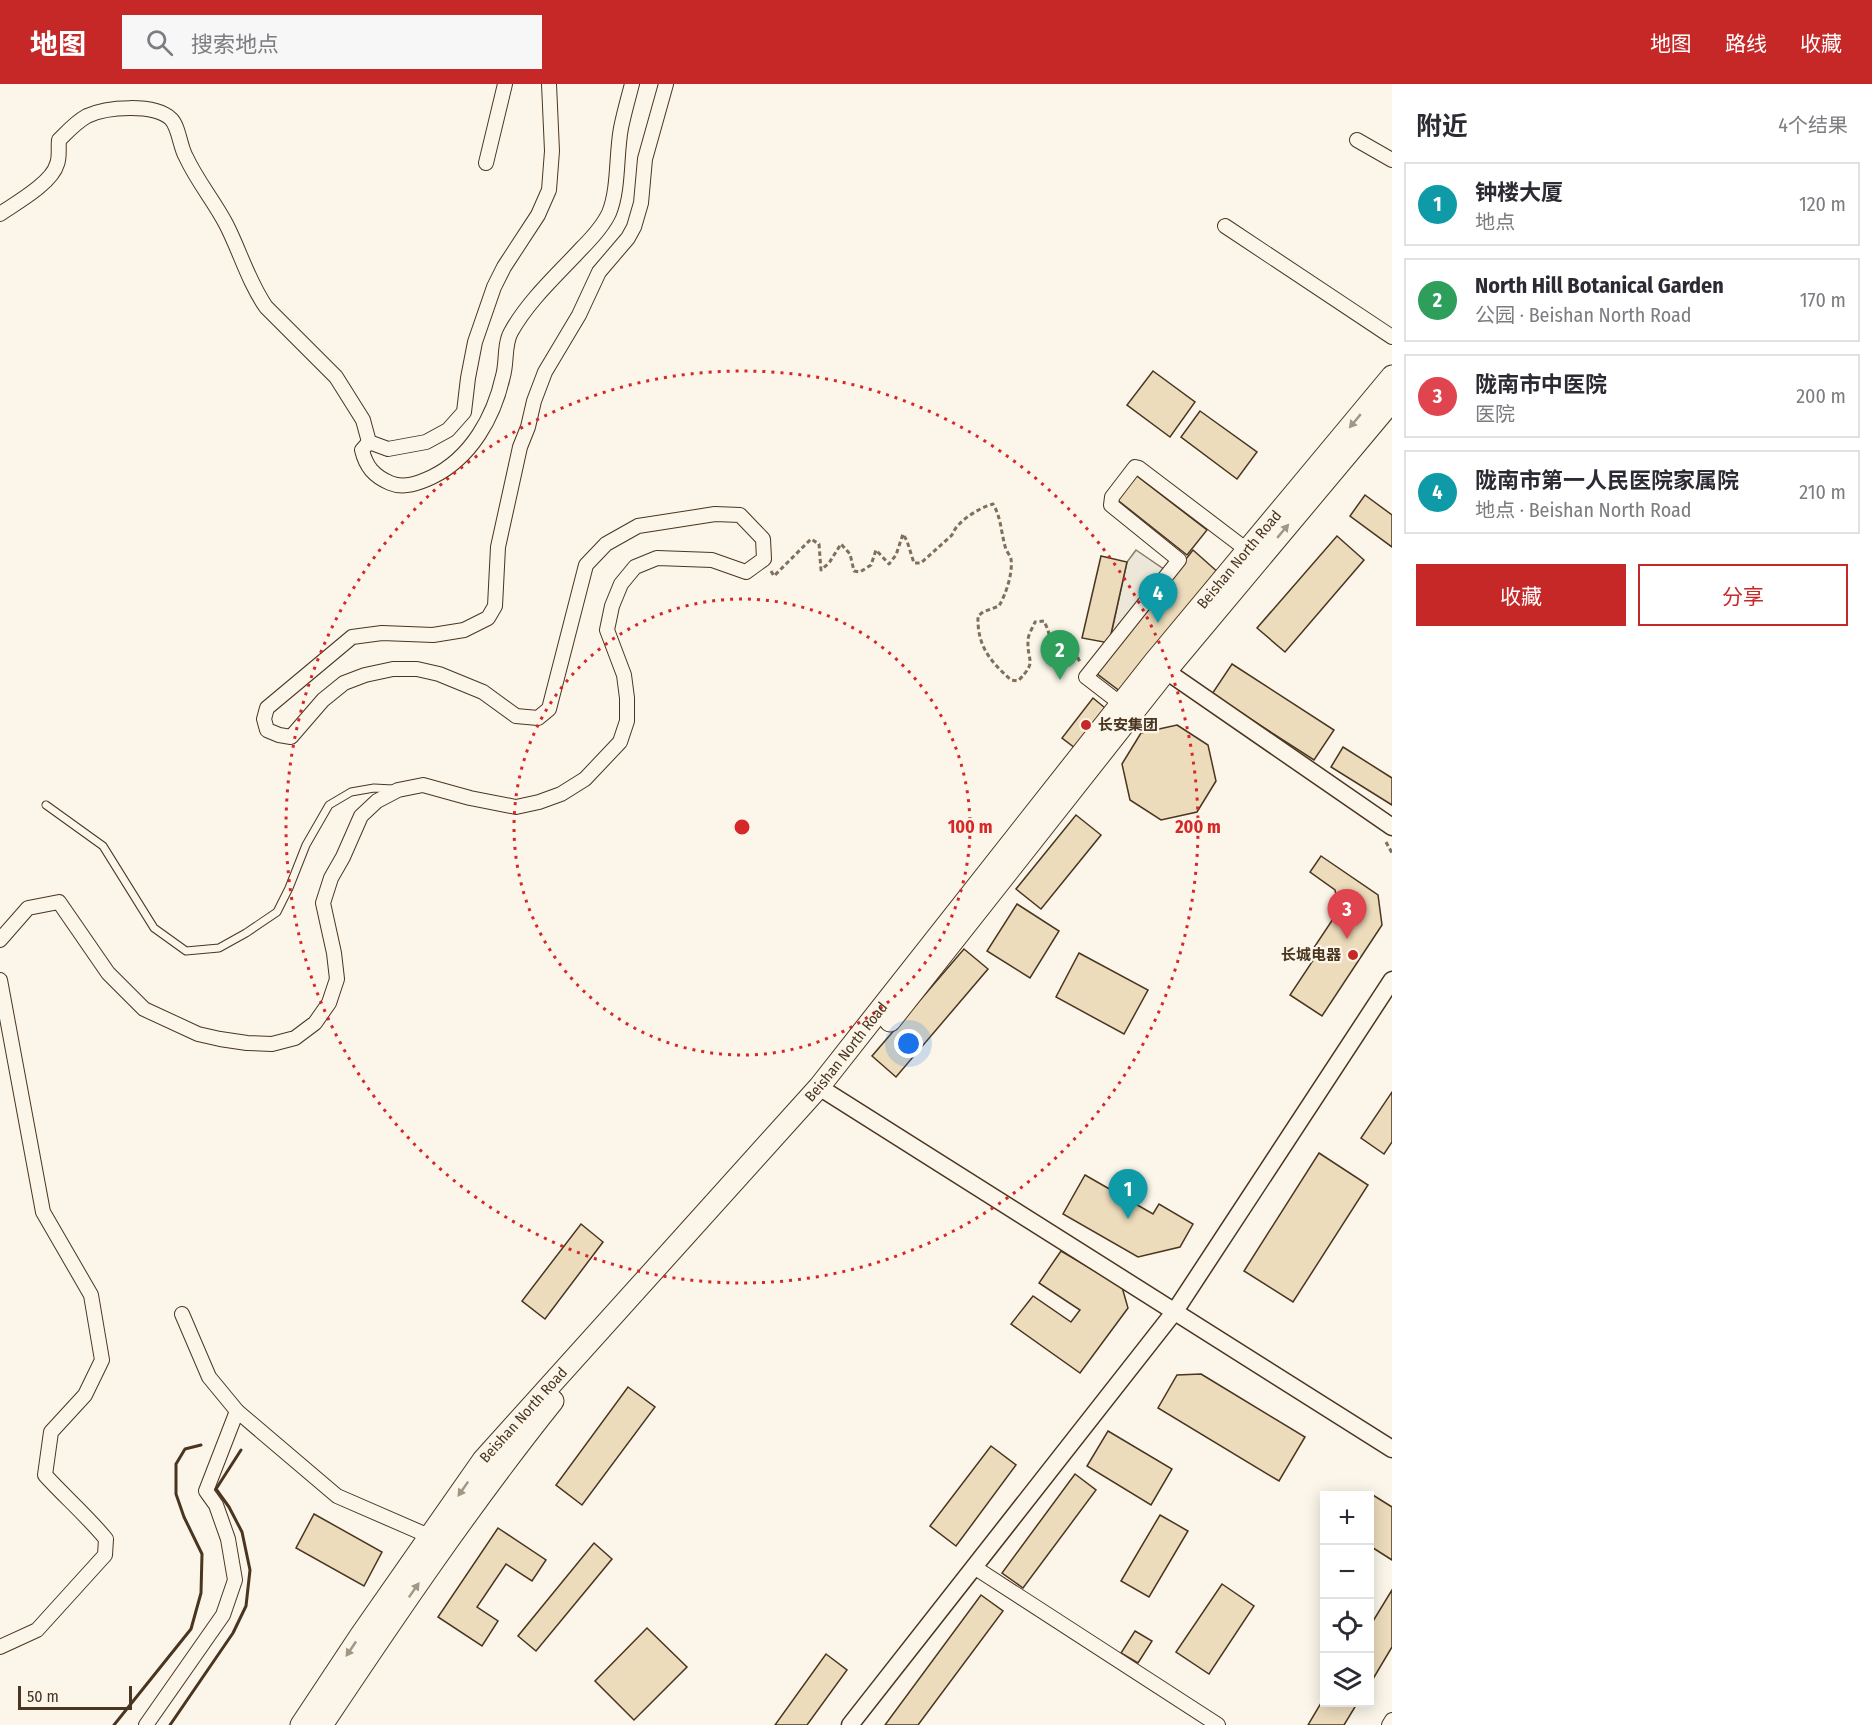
<!DOCTYPE html>
<html lang="zh">
<meta charset="utf-8">
<style>
body{margin:0;font-family:"Fira Sans Condensed","Noto Sans SC",sans-serif;background:#f7f7f7;color:#2b2b33}
.controls{position:absolute;right:18px;bottom:18px;display:grid;overflow:hidden;border-radius:0px;box-shadow:0 3px 15px #0003}
.controls button{width:54px;height:54px;display:grid;place-items:center;padding:0;border:0;border-bottom:2px solid #e1e1e2;background:#fff;color:#2b2b33;font:30px sans-serif}
.scale{position:absolute;left:18px;bottom:15px;width:114px;box-sizing:border-box;padding-left:6px;border:3px solid #4a3520;border-top:0;font-size:16px;line-height:21px;white-space:nowrap;color:#4a3520;-webkit-text-stroke:4px #fbf6e9;paint-order:stroke}
.you{position:absolute;left:909px;top:960px;width:21px;height:21px;margin:-15px;border:4px solid #fff;border-radius:50%;background:#1a73e8;box-shadow:0 0 0 9px #1a73e833}
.badge{display:grid;place-items:center;width:39px;height:39px;border-radius:50%;background:#c62828;color:#fff;font-size:20px;font-weight:700}
.pin{position:absolute;translate:-50% -50px;filter:drop-shadow(0 2px 3px #0008)}
.pin::after{content:'';position:absolute;top:32px;width:21px;height:18px;background:inherit;clip-path:polygon(0 0,100% 0,50% 100%)}
.list{margin:0;padding:0;list-style:none}
h2{display:flex;justify-content:space-between;align-items:center;height:78px;margin:0;padding:0 24px;font-size:26px}
h2 small{font-size:20px;font-weight:400;color:#7c7c81}
.list li{display:grid;grid-template-columns:39px 1fr auto;gap:18px;align-items:center;box-sizing:border-box;height:84px;margin:0 12px 12px;padding:0 12px;border:2px solid #e1e1e2;border-radius:0px}
.list b{display:block;font-size:22px;white-space:nowrap}
.list p{margin:0;font-size:20px;white-space:nowrap;color:#7c7c81}
.list em{font-size:20px;font-style:normal;color:#7c7c81}
.actions{display:flex;gap:12px;padding:18px 24px}
.actions a{flex:1;padding:14px 0;border:2px solid #c62828;border-radius:0px;text-align:center;font-size:21px;color:#c62828}
.actions .main{background:#c62828;color:#fff}
.icon{flex:none;width:33px;height:33px;fill:none;stroke:currentColor;stroke-width:2;stroke-linecap:round;stroke-linejoin:round}
.map{position:relative;flex:none;width:1392px;height:1641px;overflow:hidden}
header{display:flex;align-items:center;gap:36px;box-sizing:border-box;height:84px;padding:0 30px;background:#c62828;color:#fff}
header strong{font-size:28px}
nav{display:flex;gap:33px;margin-inline-start:auto;font-size:21px}
.search{width:420px;height:54px;background:#f7f7f7;display:flex;align-items:center;gap:15px;box-sizing:border-box;padding:0 21px;border-radius:0px;color:#7c7c81;font-size:22px}
main{display:flex}
aside{flex:1;background:#fff}
.map>svg:first-child{display:block}
.parking{fill:#ede7d9;stroke:#887966;stroke-width:1.5}
.building{fill:#ecdcbc;stroke:#4a3520;stroke-width:1.5}
.lines{fill:none;stroke-linecap:round;stroke-linejoin:round}
.service-casing{stroke:#4a3520;stroke-width:9}
.minor-casing{stroke:#4a3520;stroke-width:16}
.tertiary-casing{stroke:#4a3520;stroke-width:19}
.primary-casing{stroke:#4a3520;stroke-width:23}
.path{stroke:#7f6f5c;stroke-width:3;stroke-dasharray:4.5 3;stroke-linecap:butt}
.service{stroke:#fbf6e9;stroke-width:7}
.minor{stroke:#fbf6e9;stroke-width:14}
.tertiary{stroke:#fbf6e9;stroke-width:16}
.primary{stroke:#fbf6e9;stroke-width:21}
.wall{stroke:#4a3520;stroke-width:3}
.oneway{fill:#a29684}
.ring{fill:none;stroke:#d62828;stroke-width:3;stroke-dasharray:3 6}
.poi-dot{fill:#c62828;stroke:#fbf6e9;stroke-width:2}
.labels{text-anchor:middle;dominant-baseline:central;stroke-width:4.5;stroke-linejoin:round;paint-order:stroke}
.street-label{font-size:15px;fill:#4a3520;stroke:#fbf6e9}
.poi-label{font-size:15px;font-weight:bold;fill:#4a3520;stroke:#fbf6e9;text-anchor:start}
.centre{fill:#d62828;stroke:#fbf6e9;stroke-width:3}
.ring-label{font-size:18px;text-anchor:middle;font-weight:bold;fill:#d62828;stroke:#fbf6e9;stroke-width:4.5;stroke-linejoin:round;paint-order:stroke}
</style>
<header>
<strong>地图</strong>
<div class="search"><svg class="icon" aria-label="search" viewBox="0 0 24 24"><circle cx="10" cy="10" r="6"/><path d="M15 15l6 6"/></svg>搜索地点</div>
<nav><a>地图</a><a>路线</a><a>收藏</a></nav>
</header>
<main>
<div class="map">
<svg width="1392" height="1641" viewBox="0 0 1392 1641">
<rect width="100%" height="100%" fill="#fbf6e9"/>
<path class="parking" d="M1136 466 1168 488 1110 556 1127 478Z"/>
<g class="building">
<path d="M1153 287 1195 318 1170 353 1127 321Z"/>
<path d="M1200 327 1257 368 1237 395 1181 353Z"/>
<path d="M1133 389 1207 446 1187 471 1115 414Z"/>
<path d="M1365 411 1392 431V463L1350 432Z"/>
<path d="M1337 452 1364 476 1285 568 1257 544Z"/>
<path d="M1193 466 1220 490 1125 611 1096 589Z"/>
<path d="M1101 472 1127 478 1109 559 1082 554Z"/>
<path d="M1232 580 1334 646 1314 676 1212 610Z"/>
<path d="M1093 614 1110 628 1079 667 1062 654Z"/>
<path d="M1177 641 1208 661 1216 697 1197 728 1161 736 1130 716 1122 680 1141 649Z"/>
<path d="M1343 663 1392 694V721L1331 683Z"/>
<path d="M1076 731 1101 751 1041 825 1016 805Z"/>
<path d="M1321 772 1378 811 1382 841 1322 932 1290 911 1316 872 1311 868 1339 826 1335 806 1310 788Z"/>
<path d="M1017 820 1059 847 1030 894 987 867Z"/>
<path d="M964 865 988 885 896 993 872 972Z"/>
<path d="M1079 869 1148 906 1124 950 1056 913Z"/>
<path d="M1392 1008V1058L1384 1070 1361 1054Z"/>
<path d="M1319 1069 1368 1101 1293 1218 1244 1187Z"/>
<path d="M1085 1091 1153 1130 1159 1120 1193 1140 1180 1163 1138 1173 1063 1130Z"/>
<path d="M581 1140 603 1158 545 1235 522 1217Z"/>
<path d="M1061 1167 1122 1203 1128 1224 1080 1289 1011 1240 1033 1212 1071 1238 1080 1226 1039 1199Z"/>
<path d="M1201 1290 1305 1353 1279 1397 1158 1324 1177 1291Z"/>
<path d="M628 1303 655 1323 582 1421 556 1401Z"/>
<path d="M1108 1347 1172 1385 1151 1421 1087 1382Z"/>
<path d="M991 1362 1016 1381 956 1462 930 1442Z"/>
<path d="M1075 1390 1096 1406 1023 1504 1002 1489Z"/>
<path d="M1368 1408 1392 1423V1476L1370 1462V1412H1366Z"/>
<path d="M314 1430 382 1468 364 1502 296 1464Z"/>
<path d="M1160 1431 1188 1447 1149 1513 1121 1497Z"/>
<path d="M498 1444 546 1476 532 1497 506 1480 477 1523 498 1537 482 1562 438 1533Z"/>
<path d="M594 1459 612 1475 536 1567 518 1552Z"/>
<path d="M1222 1500 1254 1522 1209 1590 1176 1568Z"/>
<path d="M1392 1506V1563L1370 1600V1542Z"/>
<path d="M981 1511 1003 1527 918 1641H885Z"/>
<path d="M647 1544 687 1583 634 1636 595 1597Z"/>
<path d="M1135 1547 1152 1557 1138 1579 1121 1569Z"/>
<path d="M826 1570 847 1586 807 1641H775Z"/>
<path d="M1324 1614V1618H1358L1344 1641H1308Z"/>
</g>
<g class="lines">
<g class="service-casing">
<path id="service" d="M46 721 103 762 154 844 186 867 219 864 246 849 277 828 289 804 306 761 329 721 351 708 374 704 393 705"/>
</g>
<g class="minor-casing">
<g id="minor">
<path d="M549 0 552 67 549 106 538 131 504 183 494 203 475 258 468 294 464 328 448 346 426 358 388 365 369 358 362 366C366 383 374 392 390 399 404 405 419 399 432 393 471 374 494 333 503 292 507 279 504 260 511 248 528 217 557 191 581 165 591 155 603 142 609 129 619 105 616 70 621 44 624 29 628 15 632 0"/>
<path d="M1357 56 1392 76"/>
<path d="M486 79 505 0"/>
<path d="M0 130C16 119 52 99 57 80 60 73 58 64 59 56 67 48 76 38 87 32 106 23 154 19 171 35 179 43 180 63 186 73 197 97 214 117 226 140 240 167 248 197 266 223L336 293 363 336 369 358"/>
<path d="M1225 142 1392 253"/>
<path d="M1121 620 1086 593 1179 476 1111 421 1112 413 1135 383 1139 384 1247 466"/>
<path d="M0 856 28 824 59 818 108 889 144 925 198 950 220 955 247 959 272 960 295 954 315 939 329 919 337 895 334 869 323 819 331 794 343 773 361 732 377 717 398 706 423 701 470 714 516 723 539 718 561 710 585 695 620 658 627 637V614L624 591 607 546 612 522 621 500 635 483 657 474 712 476 746 488 764 475 763 455 740 431 715 430 638 442 606 460 586 481 549 625 538 634 516 632 483 608 439 590 417 585H393L365 591 344 599 323 616 291 653 279 651 267 646 264 635 267 624 352 553 382 549 433 551 464 546 488 534 495 522 498 463 520 363 528 343 534 317 545 288 579 231 599 188 628 154 634 143 641 119 645 75 666 0"/>
<path d="M0 896 43 1128 91 1211 102 1276 85 1311 51 1348 45 1391C65 1413 87 1432 106 1455L105 1471 37 1546 0 1563"/>
<path d="M182 1230 209 1293 237 1327 337 1412 429 1452"/>
<path d="M974 1483 1218 1641"/>
<path d="M146 1641 223 1531 235 1496 228 1455 216 1421 206 1407 237 1327"/>
<path d="M1389 1641 1392 1636"/>
</g>
</g>
<g class="tertiary-casing">
<g id="tertiary">
<path d="M1156 580 1392 743"/>
<path d="M819 1003 1392 1365"/>
<path d="M850 1641 1175 1227 1392 896"/>
</g>
</g>
<g class="primary-casing">
<g id="primary">
<path d="M890 937 1166 587 1392 317"/>
<path id="s1" d="M301 1641 360 1552 483 1376 819 1003 1154 578 1392 292"/>
<path d="M322 1641C396 1530 470 1421 553 1317"/>
</g>
</g>
<g class="path">
<path d="M771 487 774 492 811 455 819 460 821 486 829 479 841 460 850 470 854 487 860 488 871 481 876 466 889 480 896 471 903 450 907 457 914 479H921L952 451C957 437 979 424 993 420 1001 433 1001 448 1005 462 1006 467 1010 471 1011 475 1013 489 1006 510 999 522L983 528 978 532C977 562 990 577 1011 596L1018 597C1038 576 1027 580 1028 556 1028 551 1033 543 1035 538L1044 537 1048 546 1052 564 1060 566 1066 561 1072 562 1080 578"/>
<path d="M1386 758 1392 769"/>
</g>
<use href="#service" class="service"/>
<use href="#minor" class="minor"/>
<use href="#tertiary" class="tertiary"/>
<use href="#primary" class="primary"/>
<g class="wall">
<path d="M114 1641 191 1545 201 1509 202 1470 184 1433 176 1410V1380L185 1365 201 1361"/>
<path d="M170 1641 233 1549 246 1522 250 1486 242 1448 229 1423 216 1405 241 1366"/>
</g>
</g>
<defs><path id="oneway-solid" d="M-6-.8H1V-3.2L6.5 0L1 3.2V.8H-6Z" transform="scale(1.5)"/></defs>
<g class="oneway">
<use href="#oneway-solid" transform="translate(1355 337) rotate(130)"/>
<use href="#oneway-solid" transform="translate(1283 447) rotate(-50)"/>
<use href="#oneway-solid" transform="translate(463 1405) rotate(125)"/>
<use href="#oneway-solid" transform="translate(414 1506) rotate(-55)"/>
<use href="#oneway-solid" transform="translate(351 1565) rotate(124)"/>
</g>
<g class="ring">
<circle cx="742" cy="743" r="228"/>
<circle cx="742" cy="743" r="456"/>
</g>
<g class="poi-dot">
<circle cx="1086" cy="641" r="6"/>
<circle cx="1353" cy="871" r="6"/>
</g>
<g class="labels">
<g class="street-label">
<text stroke="none"><textPath href="#s1" startOffset="1498">Beishan North Road</textPath></text>
<text stroke="none"><textPath href="#s1" startOffset="868">Beishan North Road</textPath></text>
<text stroke="none"><textPath href="#s1" startOffset="382">Beishan North Road</textPath></text>
</g>
<g class="poi-label">
<text x="1098" y="641">长安集团</text>
<text x="1341" y="871" text-anchor="end">长城电器</text>
</g>
</g>
<circle cx="742" cy="743" r="9" class="centre"/>
<g class="ring-label">
<text x="970" y="749">100 m</text>
<text x="1198" y="749">200 m</text>
</g>
</svg>
<div class="controls">
<button>+</button>
<button>−</button>
<button><svg class="icon" aria-label="locate" viewBox="0 0 24 24"><circle cx="12" cy="12" r="6"/><path d="M12 2v4M12 18v4M2 12h4M18 12h4"/></svg></button>
<button><svg class="icon" aria-label="layers" viewBox="0 0 24 24"><path d="M12 4l9 5-9 5-9-5zM3 14l9 5 9-5"/></svg></button>
</div>
<div class="scale">50 m</div>
<div class="you"></div>
<div class="pin badge" style="left:1128px;top:1135px;background:#0f9aa8">1</div>
<div class="pin badge" style="left:1060px;top:596px;background:#2e9e5b">2</div>
<div class="pin badge" style="left:1347px;top:855px;background:#e0444e">3</div>
<div class="pin badge" style="left:1158px;top:539px;background:#0f9aa8">4</div>
</div>
<aside>
<h2>附近<small>4个结果</small></h2>
<ul class="list">
<li><span class="badge" style="background:#0f9aa8">1</span><div><b>钟楼大厦</b><p>地点</p></div><em>120 m</em></li>
<li><span class="badge" style="background:#2e9e5b">2</span><div><b>North Hill Botanical Garden</b><p>公园 · Beishan North Road</p></div><em>170 m</em></li>
<li><span class="badge" style="background:#e0444e">3</span><div><b>陇南市中医院</b><p>医院</p></div><em>200 m</em></li>
<li><span class="badge" style="background:#0f9aa8">4</span><div><b>陇南市第一人民医院家属院</b><p>地点 · Beishan North Road</p></div><em>210 m</em></li>
</ul>
<div class="actions"><a class="main">收藏</a><a>分享</a></div>
</aside>
</main>
